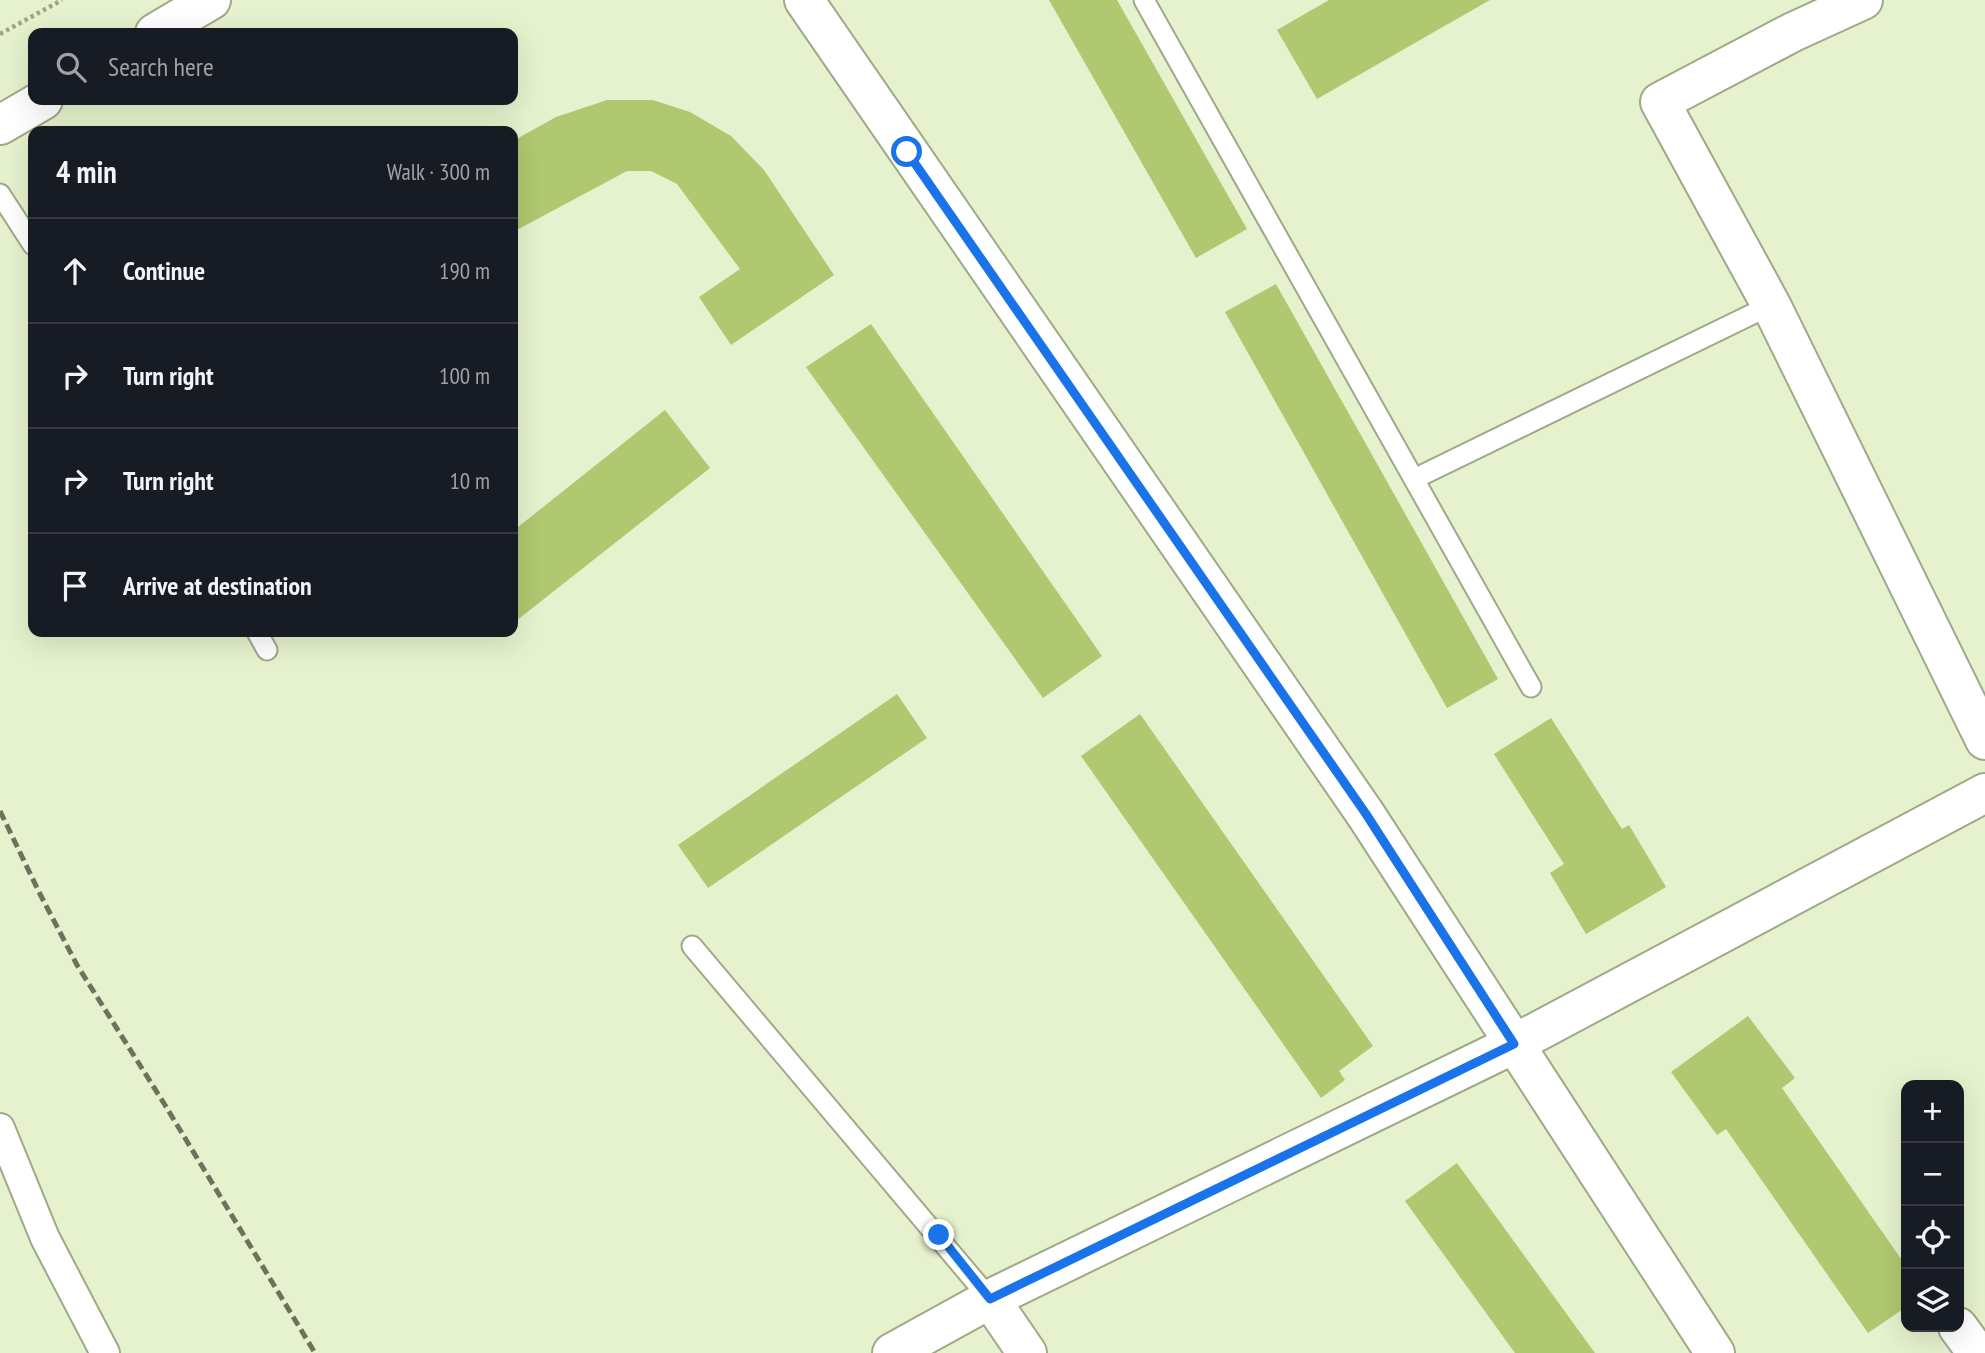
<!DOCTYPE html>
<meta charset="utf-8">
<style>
body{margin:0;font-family:"PT Sans Narrow",sans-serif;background:#242831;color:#f1f3f6}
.controls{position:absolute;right:21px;bottom:21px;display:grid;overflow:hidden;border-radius:14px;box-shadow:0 7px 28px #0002}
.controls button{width:63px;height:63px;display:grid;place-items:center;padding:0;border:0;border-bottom:2px solid #363941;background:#171b24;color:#f1f3f6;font:35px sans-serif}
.stop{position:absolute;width:21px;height:21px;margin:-16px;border:5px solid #1a73e8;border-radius:50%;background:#fff}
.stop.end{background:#1a73e8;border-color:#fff;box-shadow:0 2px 7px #0008}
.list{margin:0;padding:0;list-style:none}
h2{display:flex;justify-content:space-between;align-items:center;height:91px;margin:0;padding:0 28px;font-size:30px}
h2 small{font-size:23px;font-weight:400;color:#9ea1a6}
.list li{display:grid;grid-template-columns:46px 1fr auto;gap:21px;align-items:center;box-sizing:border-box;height:105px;padding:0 28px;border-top:2px solid #363941}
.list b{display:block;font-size:26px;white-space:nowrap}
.list em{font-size:23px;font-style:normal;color:#9ea1a6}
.icon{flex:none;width:38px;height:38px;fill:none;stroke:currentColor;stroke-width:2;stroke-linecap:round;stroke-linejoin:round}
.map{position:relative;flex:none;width:1985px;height:1353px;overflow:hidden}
.search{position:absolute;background:#171b24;box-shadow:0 7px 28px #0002;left:28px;top:28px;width:490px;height:77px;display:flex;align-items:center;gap:18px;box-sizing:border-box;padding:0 24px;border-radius:14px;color:#9ea1a6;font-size:26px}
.panel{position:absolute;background:#171b24;box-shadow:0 7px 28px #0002;left:28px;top:126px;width:490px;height:511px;border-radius:14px}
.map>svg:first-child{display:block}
.building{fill:#b0c870}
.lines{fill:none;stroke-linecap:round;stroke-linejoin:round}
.service-casing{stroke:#9fa987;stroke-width:23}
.pedestrian-casing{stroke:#9fa987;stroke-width:32}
.minor-casing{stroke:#9fa987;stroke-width:42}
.primary-casing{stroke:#9fa987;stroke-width:42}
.trunk-casing{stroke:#9fa987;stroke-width:42}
.path{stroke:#9ca589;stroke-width:4.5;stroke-dasharray:3.5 3.5;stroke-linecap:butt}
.service{stroke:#fff;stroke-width:19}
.pedestrian{stroke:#fff;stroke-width:28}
.minor{stroke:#fff;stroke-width:38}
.primary{stroke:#fff;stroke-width:38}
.trunk{stroke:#fff;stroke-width:38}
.rail{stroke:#6c735d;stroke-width:5;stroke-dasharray:10 5;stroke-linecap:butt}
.route{stroke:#1a73e8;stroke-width:9}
</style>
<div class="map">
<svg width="1985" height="1353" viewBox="0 0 1985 1353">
<rect width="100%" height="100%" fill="#e6f2cd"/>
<g class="building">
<path d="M1049 0H1117L1247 229 1196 258Z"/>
<path d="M1329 0H1490L1317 99 1277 30Z"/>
<path d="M607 100H653L690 112 731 136 764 170 834 275 731 345 699 297 740 269 677 184 651 171H627L513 232V141L556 117Z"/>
<path d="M1276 284 1498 679 1447 708 1225 312Z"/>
<path d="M871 324 1102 656 1043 698 806 367Z"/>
<path d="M665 410 710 468 516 621 513 616V531Z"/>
<path d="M897 694 927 738 708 888 678 845Z"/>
<path d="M1140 714 1373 1046 1339 1071 1345 1080 1321 1098 1081 756Z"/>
<path d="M1551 718 1622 829 1629 825 1666 887 1586 934 1550 873 1564 864 1494 754Z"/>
<path d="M1748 1016 1795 1078 1782 1088 1906 1266V1307L1868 1333 1726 1129 1717 1135 1671 1072Z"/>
<path d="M1457 1163 1595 1353H1515L1405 1201Z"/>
</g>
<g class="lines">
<g class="service-casing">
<g id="service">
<path d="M1144 0 1531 687"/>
<path d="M0 194 33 245"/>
<path d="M1414 479 1771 305"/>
<path d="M257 632 267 650"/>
<path d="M692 946 990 1299"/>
</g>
</g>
<g class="pedestrian-casing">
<path id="pedestrian" d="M0 1128 45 1238 105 1353"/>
</g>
<g class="minor-casing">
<g id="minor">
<path d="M1863 0 1793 32 1660 102 1771 305 1985 740"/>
<path d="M990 1299 1027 1353"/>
<path d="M1958 1327 1977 1353"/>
<path d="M892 1353 990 1299 1514 1044 1985 793"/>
</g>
</g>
<g class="primary-casing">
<path id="primary" d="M804 0 1366 815 1715 1353"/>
</g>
<g class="trunk-casing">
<g id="trunk">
<path d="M155 33 211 0"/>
<path d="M0 125 43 100"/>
</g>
</g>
<path class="path" d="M0 34 62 0"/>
<use href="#service" class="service"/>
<use href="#pedestrian" class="pedestrian"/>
<use href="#minor" class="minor"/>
<use href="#primary" class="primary"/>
<use href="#trunk" class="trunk"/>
<path class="rail" d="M0 811 40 894 77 965 165 1105 315 1353"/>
</g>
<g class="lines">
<path class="route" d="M907 152 1366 814 1514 1044 990 1299 939 1235"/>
</g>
</svg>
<div class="controls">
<button>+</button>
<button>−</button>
<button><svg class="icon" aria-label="locate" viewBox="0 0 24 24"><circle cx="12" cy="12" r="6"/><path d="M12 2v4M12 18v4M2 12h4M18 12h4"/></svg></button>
<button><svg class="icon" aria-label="layers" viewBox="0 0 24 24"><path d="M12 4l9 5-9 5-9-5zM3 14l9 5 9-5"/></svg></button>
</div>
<div class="stop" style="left:907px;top:152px"></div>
<div class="stop end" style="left:939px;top:1235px"></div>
<div class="search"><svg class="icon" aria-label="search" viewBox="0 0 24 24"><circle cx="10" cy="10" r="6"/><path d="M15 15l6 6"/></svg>Search here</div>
<section class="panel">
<h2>4 min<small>Walk · 300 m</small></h2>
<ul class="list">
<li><svg class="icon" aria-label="ahead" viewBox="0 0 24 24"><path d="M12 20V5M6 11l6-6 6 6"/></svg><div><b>Continue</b></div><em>190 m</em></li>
<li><svg class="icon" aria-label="right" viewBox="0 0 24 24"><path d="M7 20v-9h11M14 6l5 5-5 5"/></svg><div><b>Turn right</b></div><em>100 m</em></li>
<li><svg class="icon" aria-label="right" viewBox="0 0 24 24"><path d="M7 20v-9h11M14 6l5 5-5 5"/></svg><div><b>Turn right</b></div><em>10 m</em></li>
<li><svg class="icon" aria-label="arrive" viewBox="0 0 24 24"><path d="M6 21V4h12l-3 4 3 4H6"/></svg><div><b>Arrive at destination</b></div></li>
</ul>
</section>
</div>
